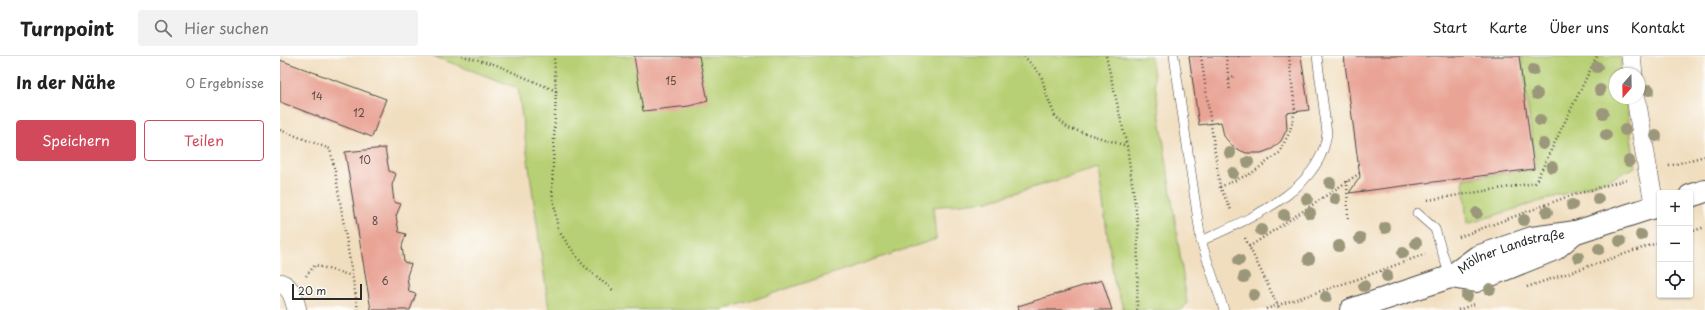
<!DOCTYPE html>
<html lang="de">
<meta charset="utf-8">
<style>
body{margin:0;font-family:"Playpen Sans",sans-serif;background:#f2f2f2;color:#222}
.controls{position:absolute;right:12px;bottom:12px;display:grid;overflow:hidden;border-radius:4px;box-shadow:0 1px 3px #0004}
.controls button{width:36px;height:36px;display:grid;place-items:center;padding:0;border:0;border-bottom:1px solid #e0e0e0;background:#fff;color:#222;font:20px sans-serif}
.compass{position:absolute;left:1329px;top:12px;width:36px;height:36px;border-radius:50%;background:#fff;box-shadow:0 1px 3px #0004;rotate:200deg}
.scale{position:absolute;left:12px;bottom:10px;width:70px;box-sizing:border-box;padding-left:4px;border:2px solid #2b2b2b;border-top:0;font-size:11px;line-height:14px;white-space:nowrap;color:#2b2b2b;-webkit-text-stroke:3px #fdfcf7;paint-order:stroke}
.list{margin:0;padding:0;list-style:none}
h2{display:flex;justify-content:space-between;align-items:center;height:52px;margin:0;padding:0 16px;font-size:17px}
h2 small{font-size:13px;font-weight:400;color:#767676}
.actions{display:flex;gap:8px;padding:12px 16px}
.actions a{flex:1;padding:9px 0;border:1px solid #d1495b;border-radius:4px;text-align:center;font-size:14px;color:#d1495b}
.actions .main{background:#d1495b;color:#fff}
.icon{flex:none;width:22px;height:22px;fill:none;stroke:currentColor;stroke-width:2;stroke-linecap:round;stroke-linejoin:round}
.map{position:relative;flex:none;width:1425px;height:254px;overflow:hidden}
header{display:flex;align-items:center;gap:24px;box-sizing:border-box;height:56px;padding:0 20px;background:#fff;border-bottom:1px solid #e0e0e0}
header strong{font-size:19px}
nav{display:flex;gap:22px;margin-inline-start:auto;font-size:14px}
.search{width:280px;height:36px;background:#f2f2f2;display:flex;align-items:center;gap:10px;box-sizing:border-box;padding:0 14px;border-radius:4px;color:#767676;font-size:15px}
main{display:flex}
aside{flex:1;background:#fff}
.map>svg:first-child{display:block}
.park{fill:#b8d075;stroke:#727e50}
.building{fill:#e9a496}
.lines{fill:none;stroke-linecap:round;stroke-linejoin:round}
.service-casing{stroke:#494641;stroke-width:10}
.minor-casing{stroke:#494641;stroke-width:20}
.tertiary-casing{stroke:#494641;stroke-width:24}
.path{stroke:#494641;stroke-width:2.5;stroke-dasharray:1 3;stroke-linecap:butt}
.service{stroke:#fff;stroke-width:9}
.minor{stroke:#fff;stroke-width:19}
.tertiary{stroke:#fff;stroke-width:22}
.tree{fill:#9b977a}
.labels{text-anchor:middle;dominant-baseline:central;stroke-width:3.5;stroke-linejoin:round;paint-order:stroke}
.number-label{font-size:10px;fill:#5a4946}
.street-label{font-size:12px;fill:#2b2b2b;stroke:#fdfcf7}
</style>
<header>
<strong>Turnpoint</strong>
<div class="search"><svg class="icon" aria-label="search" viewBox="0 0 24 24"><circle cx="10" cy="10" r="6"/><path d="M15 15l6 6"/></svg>Hier suchen</div>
<nav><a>Start</a><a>Karte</a><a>Über uns</a><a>Kontakt</a></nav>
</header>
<main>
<aside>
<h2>In der Nähe<small>0 Ergebnisse</small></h2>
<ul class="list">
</ul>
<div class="actions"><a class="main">Speichern</a><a>Teilen</a></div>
</aside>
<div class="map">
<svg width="1425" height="254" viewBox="0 0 1425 254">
<rect width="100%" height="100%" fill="#fdfcf7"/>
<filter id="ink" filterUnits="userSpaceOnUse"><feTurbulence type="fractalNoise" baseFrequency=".025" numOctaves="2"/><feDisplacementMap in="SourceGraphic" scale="8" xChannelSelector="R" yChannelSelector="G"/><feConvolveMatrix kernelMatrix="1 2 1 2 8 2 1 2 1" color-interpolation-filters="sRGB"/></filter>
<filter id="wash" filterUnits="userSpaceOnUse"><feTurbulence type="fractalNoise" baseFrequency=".012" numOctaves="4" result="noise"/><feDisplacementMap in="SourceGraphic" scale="16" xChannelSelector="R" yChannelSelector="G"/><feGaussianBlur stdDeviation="0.9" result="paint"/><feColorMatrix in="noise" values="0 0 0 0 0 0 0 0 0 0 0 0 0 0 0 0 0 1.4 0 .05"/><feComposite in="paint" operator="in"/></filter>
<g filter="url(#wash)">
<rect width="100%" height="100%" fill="#f1debf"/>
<g class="park">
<path d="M153 0H871L907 247 902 254H844L834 225 818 112 708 145 653 151 656 183 443 254H269L238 32Z"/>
<path d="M1241 0H1340L1342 18H1335V42H1346L1355 111 1328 124 1187 168 1183 123 1256 113Z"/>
</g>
<g id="blocks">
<g class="building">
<path d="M354 0H419L428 45 409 50 363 55Z"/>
<path d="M909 0H1021L1029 54 1006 57 1007 73 1001 85 992 93 981 97H966L953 91 944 80 941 66 919 69Z"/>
<path d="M1064 0H1239L1254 113 1069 137 1080 121Z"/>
<path d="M0 4 106 43 92 81 0 46Z"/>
<path d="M105 92 109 115 116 118 112 129 114 146 121 148 116 160 119 176 126 178 122 190 124 206 131 208 127 220 129 236 136 238 130 254H91L65 96Z"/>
<path d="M822 224 832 254H739L738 250Z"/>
</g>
</g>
</g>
<g filter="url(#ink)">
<use href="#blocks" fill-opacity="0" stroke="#494641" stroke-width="1"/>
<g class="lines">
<g class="service-casing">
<g id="service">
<path d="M894 0 921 185 944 254"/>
<path d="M1137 157 1155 173 1170 221"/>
<path d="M921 185C968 163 1041 135 1047 77L1037 0"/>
</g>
</g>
<g class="minor-casing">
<g id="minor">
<path d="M1351 0 1353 18"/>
<path d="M1356 42 1368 116 1375 151"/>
<path d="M0 227C12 231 14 243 17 254"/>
</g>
</g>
<g class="tertiary-casing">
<g id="tertiary">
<path d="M1410 140 1425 135"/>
<path d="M1170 221 1196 225 1275 193 1295 176"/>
<path id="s1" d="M1071 254 1170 221 1197 201 1252 182 1296 176 1380 149"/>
</g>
</g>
<g class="path">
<path d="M182 0 214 8 276 35 274 0"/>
<path d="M744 0 761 19 767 40 775 60 788 72 847 90"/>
<path d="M826 0 847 90 858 170 857 254"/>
<path d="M921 0 940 131 951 154"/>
<path d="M946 0 950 35"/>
<path d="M958 0H962"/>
<path d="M949 23 954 20"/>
<path d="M276 35 272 134 278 174 303 209 334 235"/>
<path d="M0 74 50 93 55 115 78 254"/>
<path d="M1389 110 1425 100"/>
<path d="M1067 125 1068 162"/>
<path d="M940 131 972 117 999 97 1010 75 1015 55 1009 0"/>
<path d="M1148 144 1255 127 1317 0"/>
<path d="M1410 176 1425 171"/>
<path d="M1179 181 1284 142 1348 123"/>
<path d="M965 182 1000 254"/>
<path d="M969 191 1080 117"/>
<path d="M26 220 35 209 72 220"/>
<path d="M1247 231 1380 186"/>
<path d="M986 253 1084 221 1145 198"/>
<path d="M1178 254 1195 248"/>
</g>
<use href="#service" class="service"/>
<use href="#minor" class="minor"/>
<use href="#tertiary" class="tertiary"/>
</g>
<g class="tree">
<circle cx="1317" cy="11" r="6"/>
<circle cx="1253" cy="14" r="6"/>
<circle cx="1320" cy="34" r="6"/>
<circle cx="1369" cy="34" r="6"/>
<circle cx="1257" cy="38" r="6"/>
<circle cx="1323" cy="57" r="6"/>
<circle cx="1260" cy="64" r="6"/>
<circle cx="1345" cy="74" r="6"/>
<circle cx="1326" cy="79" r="6"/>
<circle cx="1376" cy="80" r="6"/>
<circle cx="1263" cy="88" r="6"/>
<circle cx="950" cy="97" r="6"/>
<circle cx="1349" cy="105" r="6"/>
<circle cx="968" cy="106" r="6"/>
<circle cx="1272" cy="111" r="6"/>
<circle cx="953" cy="117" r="6"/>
<circle cx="1050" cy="127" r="6"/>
<circle cx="1027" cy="143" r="6"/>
<circle cx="1055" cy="143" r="6"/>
<circle cx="1318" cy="143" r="6"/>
<circle cx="1292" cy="149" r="6"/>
<circle cx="1267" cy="156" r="6"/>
<circle cx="1030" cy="157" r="6"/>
<circle cx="1197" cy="157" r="6"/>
<circle cx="1004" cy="159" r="6"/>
<circle cx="1244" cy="164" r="6"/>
<circle cx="1105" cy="172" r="6"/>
<circle cx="981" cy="174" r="6"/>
<circle cx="1361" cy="179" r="6"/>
<circle cx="1080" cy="182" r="6"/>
<circle cx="1340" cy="185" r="6"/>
<circle cx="1136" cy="187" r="6"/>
<circle cx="1059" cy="190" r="6"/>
<circle cx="1319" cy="193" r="6"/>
<circle cx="1123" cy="197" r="6"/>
<circle cx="1298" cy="201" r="6"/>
<circle cx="1029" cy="203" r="6"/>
<circle cx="959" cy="204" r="6"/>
<circle cx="1107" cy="220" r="6"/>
<circle cx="964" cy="221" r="6"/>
<circle cx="1084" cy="230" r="6"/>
<circle cx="1210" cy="233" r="6"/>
<circle cx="974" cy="239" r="6"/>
<circle cx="1187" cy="240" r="6"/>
<circle cx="1046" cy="241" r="6"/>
</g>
</g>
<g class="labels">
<g class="number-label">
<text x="391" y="24">15</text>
<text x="37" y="39">14</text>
<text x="79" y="56">12</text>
<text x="85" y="103">10</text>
<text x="95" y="164">8</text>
<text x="105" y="224">6</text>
</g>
<g class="street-label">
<text stroke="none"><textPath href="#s1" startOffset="172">Möllner Landstraße</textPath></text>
</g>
</g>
</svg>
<div class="controls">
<button>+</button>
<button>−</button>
<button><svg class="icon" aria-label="locate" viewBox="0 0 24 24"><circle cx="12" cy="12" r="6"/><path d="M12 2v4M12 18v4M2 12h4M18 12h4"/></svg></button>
</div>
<svg class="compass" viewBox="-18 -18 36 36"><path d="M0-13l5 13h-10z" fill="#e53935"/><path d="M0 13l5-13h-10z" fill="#767676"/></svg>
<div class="scale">20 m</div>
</div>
</main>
